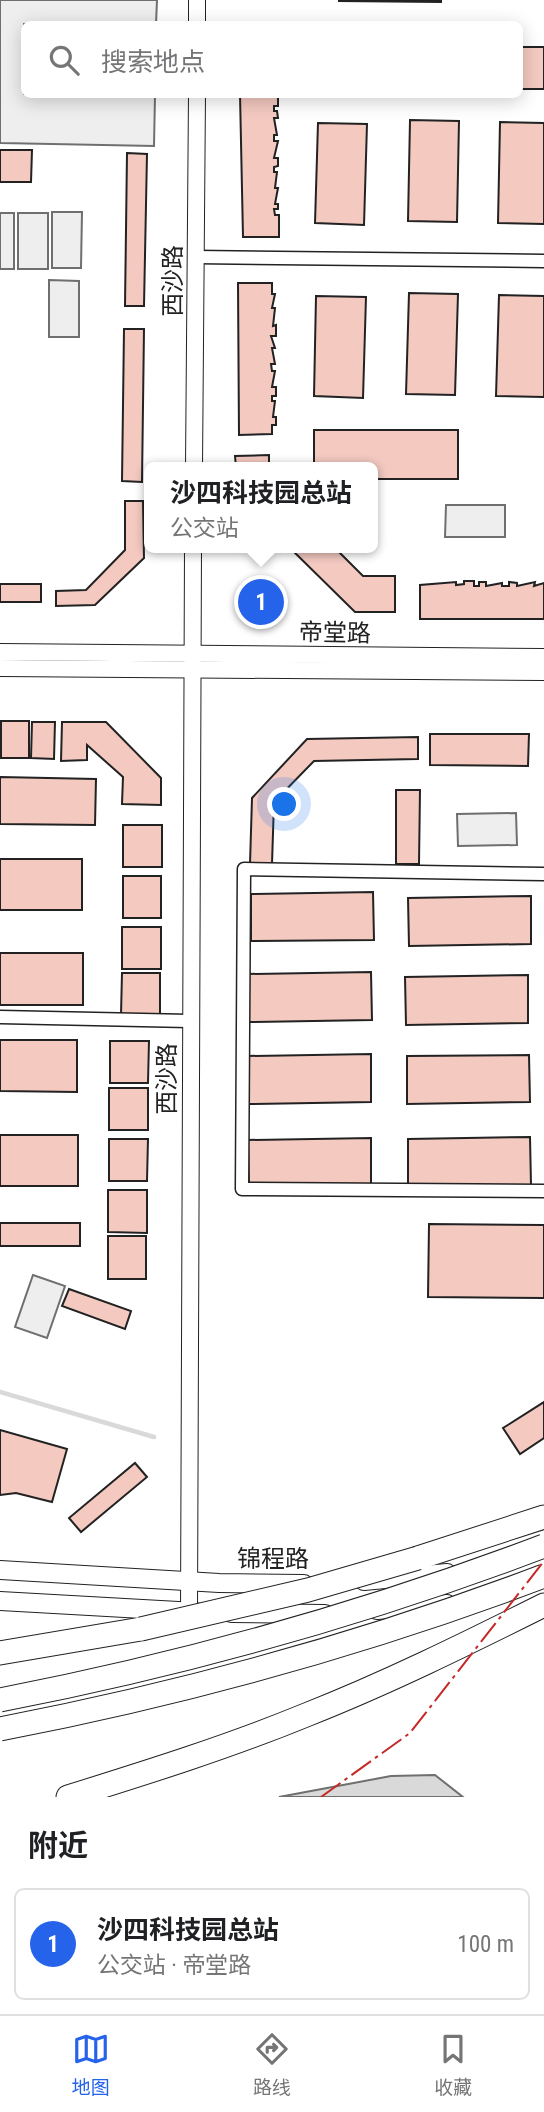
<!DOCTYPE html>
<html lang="zh">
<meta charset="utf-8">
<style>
body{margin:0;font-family:"Roboto Condensed","Noto Sans SC",sans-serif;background:#f6f6f6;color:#202124}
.you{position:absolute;left:285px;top:805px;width:24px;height:24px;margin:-18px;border:5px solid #fff;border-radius:50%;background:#1a73e8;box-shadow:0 0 0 10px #1a73e833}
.badge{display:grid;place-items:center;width:46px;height:46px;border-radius:50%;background:#2563eb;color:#fff;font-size:23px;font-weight:700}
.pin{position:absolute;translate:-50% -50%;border:4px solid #fff;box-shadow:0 2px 7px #0006}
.popup{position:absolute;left:144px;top:462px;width:234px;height:91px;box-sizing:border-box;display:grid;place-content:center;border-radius:10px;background:#fff;filter:drop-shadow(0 2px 5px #0005);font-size:23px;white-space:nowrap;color:#757577}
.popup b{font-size:26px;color:#202124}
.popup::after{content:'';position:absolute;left:50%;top:100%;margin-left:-14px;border:14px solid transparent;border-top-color:#fff}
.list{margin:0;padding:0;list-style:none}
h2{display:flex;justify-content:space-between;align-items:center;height:91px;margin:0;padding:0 28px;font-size:30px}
h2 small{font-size:23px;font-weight:400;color:#757577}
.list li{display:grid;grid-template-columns:46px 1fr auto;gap:21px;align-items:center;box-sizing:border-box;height:112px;margin:0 14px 14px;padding:0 14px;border:2px solid #e0e0e0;border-radius:10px}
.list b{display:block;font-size:26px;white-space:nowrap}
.list p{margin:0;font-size:23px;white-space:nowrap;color:#757577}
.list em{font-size:23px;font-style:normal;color:#757577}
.icon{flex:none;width:38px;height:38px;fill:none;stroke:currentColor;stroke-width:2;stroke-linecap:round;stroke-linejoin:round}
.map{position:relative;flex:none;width:544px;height:1797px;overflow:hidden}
.search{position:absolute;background:#fff;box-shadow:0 4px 18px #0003;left:21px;right:21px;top:21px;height:77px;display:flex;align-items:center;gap:18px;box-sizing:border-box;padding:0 24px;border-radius:10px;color:#757577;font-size:26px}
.sheet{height:217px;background:#fff}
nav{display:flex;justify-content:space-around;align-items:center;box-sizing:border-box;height:98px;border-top:2px solid #e0e0e0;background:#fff;font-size:19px;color:#757577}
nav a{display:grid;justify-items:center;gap:4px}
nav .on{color:#2563eb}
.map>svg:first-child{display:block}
.green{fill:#eee;stroke:#6f6f6f;stroke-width:2}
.water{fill:#d9d9d9;stroke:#6f6f6f;stroke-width:2}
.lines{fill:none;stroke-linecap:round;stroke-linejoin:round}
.stream{stroke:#d9d9d9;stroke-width:4.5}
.building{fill:#f3c9c0;stroke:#222;stroke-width:2}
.minor-casing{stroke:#222;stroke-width:15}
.tertiary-casing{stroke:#222;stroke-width:18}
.secondary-casing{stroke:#222;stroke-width:20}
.motorway-casing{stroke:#222;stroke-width:25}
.minor{stroke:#fff;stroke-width:12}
.tertiary{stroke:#fff;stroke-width:16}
.secondary{stroke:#fff;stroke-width:18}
.motorway{stroke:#fff;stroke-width:23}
.motorway-bridge-casing{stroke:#222;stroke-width:25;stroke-linecap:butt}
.motorway-bridge{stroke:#fff;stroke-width:23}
.power{stroke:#c62828;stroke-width:2;stroke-dasharray:24 5 3.5 5;stroke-linecap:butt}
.labels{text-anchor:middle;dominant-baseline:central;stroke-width:5;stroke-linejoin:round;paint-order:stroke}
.street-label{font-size:24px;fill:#222;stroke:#fff}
</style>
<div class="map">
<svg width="544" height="1797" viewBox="0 0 544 1797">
<rect width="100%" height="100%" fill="#fff"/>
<g class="green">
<path d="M0 0H157L156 24H24V94L155 95 154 146 0 143Z"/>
<path d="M52 212H82L81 268H52Z"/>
<rect x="0" y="213" width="14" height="56"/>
<rect x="18" y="213" width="30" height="56"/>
<path d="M49 280 79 281V337H49Z"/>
<path d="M446 505H505V537H445Z"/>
<path d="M516 813 517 845 458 846 457 814Z"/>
<path d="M33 1275 65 1286 47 1338 15 1327Z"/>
</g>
<path class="water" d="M435 1775 463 1797H279L391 1776Z"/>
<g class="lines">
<path class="stream" d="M0 1392 154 1437"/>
</g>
<g class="building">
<path d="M339 0H441V2L339 1Z"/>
<rect x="520" y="47" width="24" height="42"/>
<path d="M240 94 278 96V106H274V111H277L278 118H274L277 135H274V141H278L274 158H278V166L274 167V172H277L275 188H278L275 204H278V209H274L275 215H279V237H243Z"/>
<path d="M410 120 459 121 457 222 408 221Z"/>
<path d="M500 122 544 123V224L498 223Z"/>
<path d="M318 123 367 124 364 225 315 223Z"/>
<path d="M0 150H32L31 182H0Z"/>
<path d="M127 153 147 154 144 306H125Z"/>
<path d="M238 283H272V294H275L272 308H275L273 326 276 325V336H271L275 348H272L275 364H271L272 371H275L272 387H276V396H272V401H275L273 417H276V425H272V434L239 435Z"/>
<path d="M409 293 458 294 455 395 406 394Z"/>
<path d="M499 295 544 296V397L496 396Z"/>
<path d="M316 296 366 297 363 398 314 396Z"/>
<path d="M124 329H144L142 482 122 481Z"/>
<path d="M314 430H458V479H373V467H314Z"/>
<path d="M269 455V467H236L235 456Z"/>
<path d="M125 501H143L144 558 95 605 56 606V591L86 590 125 550Z"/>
<path d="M290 548H335L363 576H395V612H355Z"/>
<path d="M464 581H474V586H479V582H486V586L502 583V586H509V582L517 583V586L535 582 534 586 544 583V619H420V585L456 582V585L464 584Z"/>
<rect x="0" y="584" width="41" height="18"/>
<rect x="1" y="721" width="28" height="37"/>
<path d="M32 722H55L54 759 31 758Z"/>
<path d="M62 722H106L161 778V805L122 804 123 777 87 745V760L61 761Z"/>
<path d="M430 734H529L528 766 430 765Z"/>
<path d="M418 737V759L314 761 274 802 272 864H250L252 798 307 739Z"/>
<path d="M0 777 96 779 95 825 0 824Z"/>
<path d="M396 790H420L419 864H396Z"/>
<rect x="123" y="825" width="39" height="42"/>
<rect x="0" y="859" width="82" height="51"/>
<rect x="123" y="876" width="38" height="42"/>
<path d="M373 892 374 940 251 941V894Z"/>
<path d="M531 896V944L409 946 408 898Z"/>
<rect x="122" y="927" width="39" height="42"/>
<rect x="0" y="953" width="83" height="52"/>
<path d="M371 972 372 1020 249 1022 248 974Z"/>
<path d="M122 973H160V1016L121 1015Z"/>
<path d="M528 975V1023L406 1025 405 977Z"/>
<path d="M0 1040H77V1092L0 1091Z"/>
<path d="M110 1041H149L148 1083H110Z"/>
<path d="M371 1054V1102L249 1104 248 1056Z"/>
<path d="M529 1055 530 1102 407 1104V1056Z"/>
<rect x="109" y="1088" width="39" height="42"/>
<rect x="0" y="1135" width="78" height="51"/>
<path d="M530 1137 531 1185 408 1187V1139Z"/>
<path d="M371 1138V1186L249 1188 248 1140Z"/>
<path d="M109 1139H148L147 1181H109Z"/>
<path d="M108 1190H147V1233L108 1232Z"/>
<rect x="0" y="1223" width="80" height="23"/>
<path d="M429 1224 544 1225V1298L428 1297Z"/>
<rect x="108" y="1236" width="38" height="43"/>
<path d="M69 1289 131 1311 125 1329 62 1306Z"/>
<path d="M544 1402V1438L520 1454 503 1428Z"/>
<path d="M0 1430 67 1449 52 1502 16 1493 0 1495Z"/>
<path d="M135 1463 147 1477 81 1532 69 1518Z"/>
</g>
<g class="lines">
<g class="minor-casing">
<g id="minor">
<path d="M196 257 544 261"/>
<path d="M544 874 244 869 242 1189 544 1191"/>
<path d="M0 1017 189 1021"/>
</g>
</g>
<g class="tertiary-casing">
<g id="tertiary">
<path d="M197 24V0"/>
<path d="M194 467 197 94"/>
<path d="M0 652 544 657"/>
<path d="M0 668 544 672"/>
<path d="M189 1611 193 548"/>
</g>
</g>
<g class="secondary-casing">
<g id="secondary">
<path d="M0 1570 219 1583 304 1584"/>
<path d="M364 1581 447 1573"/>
<path d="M0 1601 196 1612"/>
<path d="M377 1610 447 1604"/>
<path d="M231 1613 325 1614"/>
</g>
</g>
<g class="motorway-casing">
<g id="motorway">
<path d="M418 1558 544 1517"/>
<path d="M0 1653 141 1629"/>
<path d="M68 1797C148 1772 228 1747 306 1715 387 1683 466 1644 544 1605"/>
</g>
</g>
<use href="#minor" class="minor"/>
<use href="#tertiary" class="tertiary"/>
<use href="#secondary" class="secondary"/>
<use href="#motorway" class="motorway"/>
<g class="motorway-bridge-casing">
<g id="motorway-bridge">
<path d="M141 1629 308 1590 418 1558"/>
<path d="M0 1700C186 1664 367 1613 544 1546"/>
<path d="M0 1729C186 1693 367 1643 544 1576"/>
</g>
</g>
<use href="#motorway-bridge" class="motorway-bridge"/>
<path class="power" d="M321 1797 410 1733 544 1561"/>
</g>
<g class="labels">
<g class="street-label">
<text transform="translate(173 281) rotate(-90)">西沙路</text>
<text transform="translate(335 633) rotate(1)">帝堂路</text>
<text transform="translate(167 1079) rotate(-90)">西沙路</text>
<text x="273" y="1559">锦程路</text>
</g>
</g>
</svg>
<div class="you"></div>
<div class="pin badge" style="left:261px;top:602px">1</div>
<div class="popup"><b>沙四科技园总站</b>公交站</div>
<div class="search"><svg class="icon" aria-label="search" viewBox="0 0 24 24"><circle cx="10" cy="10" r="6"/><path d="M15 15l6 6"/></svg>搜索地点</div>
</div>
<section class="sheet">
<h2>附近<small></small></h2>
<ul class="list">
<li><span class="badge">1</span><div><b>沙四科技园总站</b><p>公交站 · 帝堂路</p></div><em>100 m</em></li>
</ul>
</section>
<nav>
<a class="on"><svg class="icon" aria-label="map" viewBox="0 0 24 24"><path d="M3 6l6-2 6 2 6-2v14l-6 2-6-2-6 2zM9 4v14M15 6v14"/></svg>地图</a>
<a><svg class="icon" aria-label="directions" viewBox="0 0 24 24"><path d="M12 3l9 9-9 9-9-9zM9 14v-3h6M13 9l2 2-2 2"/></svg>路线</a>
<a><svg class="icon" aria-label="saved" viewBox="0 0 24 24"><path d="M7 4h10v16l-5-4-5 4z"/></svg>收藏</a>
</nav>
